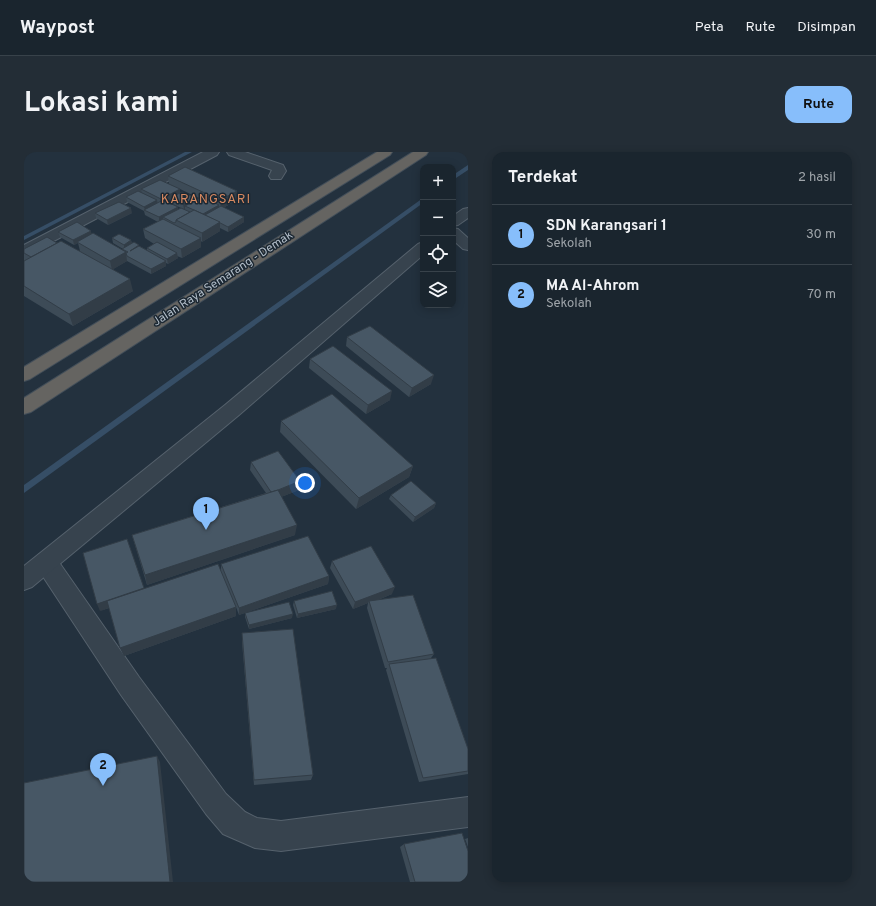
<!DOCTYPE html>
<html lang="id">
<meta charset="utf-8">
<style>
body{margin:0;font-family:Overpass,sans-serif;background:#232d36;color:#f1f3f6}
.controls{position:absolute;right:12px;top:12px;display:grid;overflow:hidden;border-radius:8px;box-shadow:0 2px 10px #0003}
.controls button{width:36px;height:36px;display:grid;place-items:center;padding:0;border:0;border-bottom:1px solid #38424a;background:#1a252e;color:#f1f3f6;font:20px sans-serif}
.you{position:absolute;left:281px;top:331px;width:14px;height:14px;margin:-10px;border:3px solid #fff;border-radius:50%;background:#1a73e8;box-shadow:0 0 0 6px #1a73e833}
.badge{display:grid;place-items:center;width:26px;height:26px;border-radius:50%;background:#87befb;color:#111;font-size:13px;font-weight:700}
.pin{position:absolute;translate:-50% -33px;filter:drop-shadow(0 1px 2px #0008)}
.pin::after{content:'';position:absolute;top:21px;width:14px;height:12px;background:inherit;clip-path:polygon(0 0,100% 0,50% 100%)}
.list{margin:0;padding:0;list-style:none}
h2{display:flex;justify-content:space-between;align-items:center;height:52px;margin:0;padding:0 16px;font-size:17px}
h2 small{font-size:13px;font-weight:400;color:#9fa5aa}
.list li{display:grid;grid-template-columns:26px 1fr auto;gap:12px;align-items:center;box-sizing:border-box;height:60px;padding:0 16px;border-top:1px solid #38424a}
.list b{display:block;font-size:15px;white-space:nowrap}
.list p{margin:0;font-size:13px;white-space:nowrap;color:#9fa5aa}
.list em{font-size:13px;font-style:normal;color:#9fa5aa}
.icon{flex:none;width:22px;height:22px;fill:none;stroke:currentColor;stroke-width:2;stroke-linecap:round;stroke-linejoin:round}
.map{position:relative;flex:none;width:444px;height:730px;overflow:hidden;border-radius:12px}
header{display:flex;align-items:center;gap:24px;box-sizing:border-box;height:56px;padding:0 20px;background:#1a252e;border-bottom:1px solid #38424a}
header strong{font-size:19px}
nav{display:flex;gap:22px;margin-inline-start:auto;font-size:14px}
.intro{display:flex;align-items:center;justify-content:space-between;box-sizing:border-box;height:96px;padding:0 24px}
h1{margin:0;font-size:28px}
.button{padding:10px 18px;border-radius:12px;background:#87befb;color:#111;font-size:14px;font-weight:700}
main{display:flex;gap:24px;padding:0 24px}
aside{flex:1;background:#1a252e;border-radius:12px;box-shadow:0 2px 10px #0003}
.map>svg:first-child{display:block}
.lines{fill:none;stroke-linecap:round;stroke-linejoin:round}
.stream{fill:#364e66;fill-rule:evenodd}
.minor-casing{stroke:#55616c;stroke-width:2}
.tertiary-casing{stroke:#55616c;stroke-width:2}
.trunk-casing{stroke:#424e59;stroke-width:2}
.minor{fill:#37434e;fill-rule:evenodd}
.tertiary{fill:#37434e;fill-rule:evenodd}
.trunk{fill:#656461;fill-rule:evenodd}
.wall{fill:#3d4b57;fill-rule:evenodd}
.shaded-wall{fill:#323d47}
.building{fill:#475765;stroke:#323d47}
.labels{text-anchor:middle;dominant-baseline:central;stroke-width:3;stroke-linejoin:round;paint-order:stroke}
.far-street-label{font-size:12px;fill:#b3bec9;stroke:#1c2833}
.far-quarter-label{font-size:13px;letter-spacing:1px;fill:#d88960;stroke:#1c2833}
</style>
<header>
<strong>Waypost</strong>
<nav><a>Peta</a><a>Rute</a><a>Disimpan</a></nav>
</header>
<div class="intro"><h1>Lokasi kami</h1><a class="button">Rute</a></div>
<main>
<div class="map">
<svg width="444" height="730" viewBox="0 0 444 730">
<rect width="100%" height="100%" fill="#23313e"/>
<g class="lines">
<g class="stream">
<path d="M161 0H168L0 88V84Z"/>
<path d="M444 13V18L429 28V23Z"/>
<path d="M399 46V51L0 341V333Z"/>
</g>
<g class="minor-casing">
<g id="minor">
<path d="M179 0H195L193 3 5 102 0 104V93Z"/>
<path d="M203 0H221L259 13 262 19 257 27H247L245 24 248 18 205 3Z"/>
<path d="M429 76 434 77 444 86V98L439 97 429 88Z"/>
<path d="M22 400 30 403 115 525 202 642 221 660 233 666 257 669 444 645V675L257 699 231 696 199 682 182 662 97 543 14 417 10 410 14 403Z"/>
</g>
</g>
<g class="tertiary-casing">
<g id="tertiary">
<path d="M444 56V66L434 73 429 74V64L439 57Z"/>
<path d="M399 90V103L215 263 8 435 0 438V414L201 253 394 92Z"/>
</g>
</g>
<g class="trunk-casing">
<g id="trunk">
<path d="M353 0H368L366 3 6 227 0 229V215Z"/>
<path d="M389 0H404L402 3 7 260 0 262V246Z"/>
</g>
</g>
<use href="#minor" class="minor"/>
<use href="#tertiary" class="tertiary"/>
<use href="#trunk" class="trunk"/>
</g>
<g class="wall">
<path d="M144 24 213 39V48L199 56 220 65V70L204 80 196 76V79L178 90 177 89V95L158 106 153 104 154 106 144 112 142 111V114L127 122 103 109 89 117 109 139 49 174 0 144V97L33 91 56 99 54 91 50 93 36 85 34 80 68 82 98 98 99 97 89 91 88 86 107 88 108 92 115 94 123 98V96L130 92 121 86 119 77 134 70 121 63 120 59 103 50 102 45 118 41 117 37 145 32ZM156 37 175 46 172 48 156 41ZM146 47 147 51 157 56 154 57 142 49Z"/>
<path d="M71 61H108L84 73 72 66Z"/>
<path d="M323 185 407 232 385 245 322 194Z"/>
<path d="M286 207 366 248 342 262 285 216Z"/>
<path d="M257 269 389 314 385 325 332 357 256 280Z"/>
<path d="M227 310 275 338 257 345 271 383 123 433 108 383 242 341 226 318Z"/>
<path d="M367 343 412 351 410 356 389 370 365 347Z"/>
<path d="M308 409 368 442 354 448 410 502 407 506 444 597V622L395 630 362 518 363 516H361L343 456 344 451 329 457 306 416Z"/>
<path d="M197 412 305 424 304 432 215 463 212 455V464L100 504 96 496 85 456 76 459 120 437 197 420Z"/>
<path d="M270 449 312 457 273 466 269 453Z"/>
<path d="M221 461 268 466 225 477 221 465Z"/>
<path d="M218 481 289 623 287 628 230 633 218 490Z"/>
<path d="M444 686V695L441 687Z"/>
<path d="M380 692 444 730H386L376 695Z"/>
</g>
<g class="shaded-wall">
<path d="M156 37V42L146 46V47L138 52 137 47Z"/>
<path d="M213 39V48L197 57 196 48Z"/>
<path d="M172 46V51L161 54V57H160L159 52Z"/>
<path d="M133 48 134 53 121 58 120 55Z"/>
<path d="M195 53V58L180 63H178Z"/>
<path d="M154 55V60L139 65V68L135 70V65Z"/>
<path d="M107 56 108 61 84 73 83 68Z"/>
<path d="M220 65V70L204 80V75Z"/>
<path d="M196 70V79L178 90V81Z"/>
<path d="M67 79 68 84 53 90 54 91 50 93 49 88Z"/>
<path d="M177 86V95L158 106 157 97Z"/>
<path d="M107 88 108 93 100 98V93Z"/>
<path d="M102 100 103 109 88 118 86 109Z"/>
<path d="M153 101 154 106 144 112 143 107Z"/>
<path d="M142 109V114L127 122V117Z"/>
<path d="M106 127 109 139 49 174 45 162Z"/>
<path d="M410 223 407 232 385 245 388 236Z"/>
<path d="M368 239 366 248 342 262 344 253Z"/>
<path d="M389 314 385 325 332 357 335 346Z"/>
<path d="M276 329 275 338 247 349 248 341Z"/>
<path d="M412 351 410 356 389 370 391 365Z"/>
<path d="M273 373 271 383 123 433 121 423Z"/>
<path d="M305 424 304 432 215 463V456Z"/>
<path d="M371 435 368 442 346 451 345 449 344 451 329 457 331 450Z"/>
<path d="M120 436 122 443 76 459 73 452Z"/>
<path d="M313 453 312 457 273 466 274 462Z"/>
<path d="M212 455V464L100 504 96 496Z"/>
<path d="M269 462 268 466 225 477V473Z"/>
<path d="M133 604 136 610 149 730H146Z"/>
</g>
<g class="building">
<path d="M161 15 213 39 196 48 144 24Z"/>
<path d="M136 28 156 37 137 47 117 37Z"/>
<path d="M114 39 133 48 120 55 102 45Z"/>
<path d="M158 40 172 46 159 52 146 46Z"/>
<path d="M178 45 195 53 179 62 161 54Z"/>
<path d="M139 48 154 55 135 65 120 58Z"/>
<path d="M95 50 107 56 83 68 71 61Z"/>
<path d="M197 54 220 65 204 75 181 63Z"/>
<path d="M157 56 166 60 152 68V70L150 71 139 65Z"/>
<path d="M170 58 196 70 178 81 152 68Z"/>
<path d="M139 67 177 86 157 97 119 77Z"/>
<path d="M53 70 67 79 49 88 34 80Z"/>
<path d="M69 81 102 100 86 109 53 90Z"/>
<path d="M95 82 107 88 100 93 88 86Z"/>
<path d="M23 85 33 91 7 105 0 101V97Z"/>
<path d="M37 89 106 127 45 162 0 134V109Z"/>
<path d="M110 90 115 93 106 99 115 94 142 109 127 117 103 104 102 101 104 100 98 97Z"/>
<path d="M133 90 153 101 143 107 123 96Z"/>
<path d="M346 174 410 223 388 236 323 185Z"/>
<path d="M309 194 368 239 344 253 286 207Z"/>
<path d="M308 242 389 314 335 346 257 269Z"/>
<path d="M254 299 276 329 254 338 247 340 227 310Z"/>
<path d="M387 329 412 351 391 365 367 343Z"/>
<path d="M254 338 273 373 121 423 108 383Z"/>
<path d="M284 384 305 424 215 456 197 412Z"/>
<path d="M103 387 120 436 73 452 59 401Z"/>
<path d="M347 394 371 435 331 450 308 409Z"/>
<path d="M194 412 212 455 96 496 83 449Z"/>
<path d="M308 439 313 453 274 462 270 449Z"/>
<path d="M389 443 410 502 364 510 345 449Z"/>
<path d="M265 450 269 462 225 473 221 461Z"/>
<path d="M269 477 289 623 230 628 218 481Z"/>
<path d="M412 506 444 597V619L399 626 365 512Z"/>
<path d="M133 604 146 730H0V631Z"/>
<path d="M438 681 444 699V730H391L380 692Z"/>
</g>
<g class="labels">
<g class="far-street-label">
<text transform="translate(199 127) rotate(-33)">Jalan Raya Semarang - Demak</text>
</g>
<g class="far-quarter-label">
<text x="182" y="48">KARANGSARI</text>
</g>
</g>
</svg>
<div class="controls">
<button>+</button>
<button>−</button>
<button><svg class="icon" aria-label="locate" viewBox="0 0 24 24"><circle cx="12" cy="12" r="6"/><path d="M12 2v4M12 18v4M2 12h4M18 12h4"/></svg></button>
<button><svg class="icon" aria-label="layers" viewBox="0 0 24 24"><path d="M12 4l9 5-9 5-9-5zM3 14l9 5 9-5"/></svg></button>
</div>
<div class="you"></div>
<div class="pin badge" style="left:182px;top:378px">1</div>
<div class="pin badge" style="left:79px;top:634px">2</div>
</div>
<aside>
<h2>Terdekat<small>2 hasil</small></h2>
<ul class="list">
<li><span class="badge">1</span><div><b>SDN Karangsari 1</b><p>Sekolah</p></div><em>30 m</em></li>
<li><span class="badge">2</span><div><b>MA Al-Ahrom</b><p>Sekolah</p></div><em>70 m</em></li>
</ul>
</aside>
</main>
